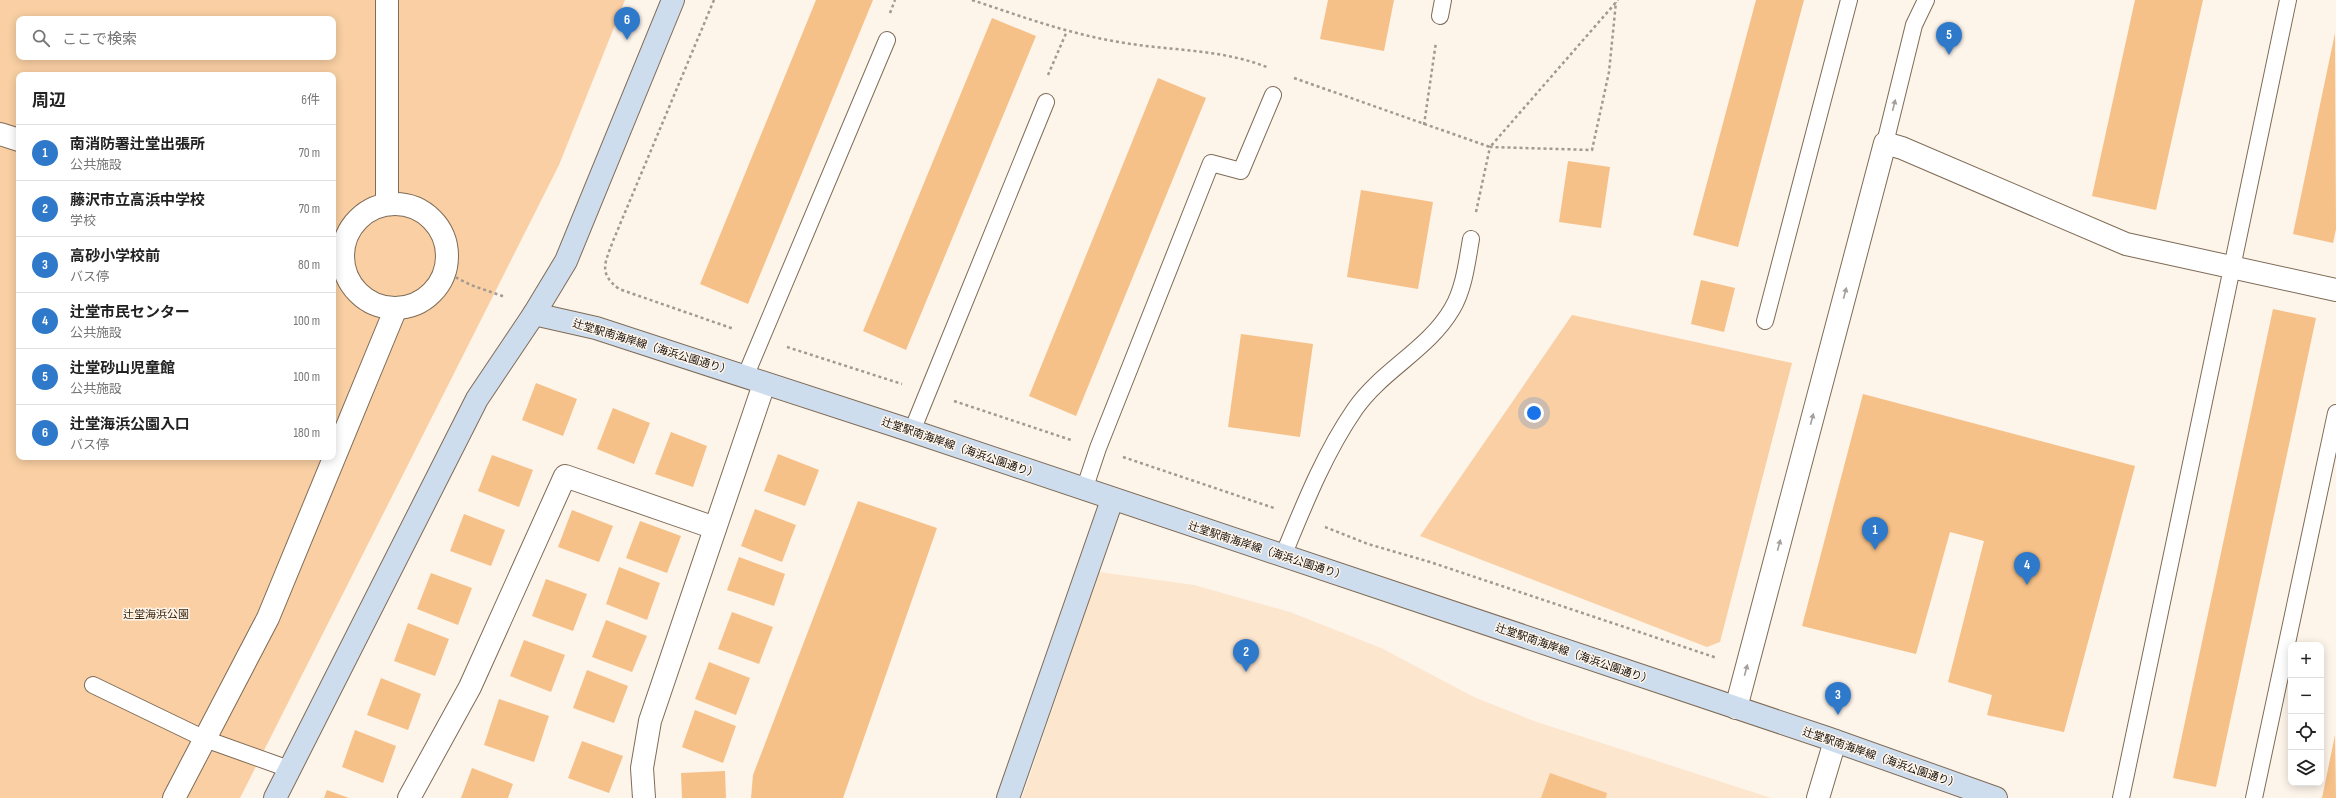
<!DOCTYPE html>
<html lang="ja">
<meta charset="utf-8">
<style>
body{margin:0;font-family:"Sofia Sans Condensed","Noto Sans JP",sans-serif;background:#f6f6f6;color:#222}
.controls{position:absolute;right:12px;bottom:12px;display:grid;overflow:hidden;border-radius:8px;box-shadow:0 2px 10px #0003}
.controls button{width:36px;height:36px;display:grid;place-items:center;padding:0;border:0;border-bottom:1px solid #e0e0e0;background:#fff;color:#222;font:20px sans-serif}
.you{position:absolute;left:1534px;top:413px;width:14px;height:14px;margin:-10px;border:3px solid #fff;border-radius:50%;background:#1a73e8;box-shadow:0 0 0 6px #1a73e833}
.badge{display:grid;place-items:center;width:26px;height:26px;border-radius:50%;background:#2f79ca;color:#fff;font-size:13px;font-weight:700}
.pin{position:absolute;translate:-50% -33px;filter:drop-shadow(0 1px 2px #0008)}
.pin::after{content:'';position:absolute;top:21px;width:14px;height:12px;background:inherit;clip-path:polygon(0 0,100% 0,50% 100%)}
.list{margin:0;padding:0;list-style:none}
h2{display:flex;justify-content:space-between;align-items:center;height:52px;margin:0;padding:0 16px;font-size:17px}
h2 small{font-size:13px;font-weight:400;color:#767676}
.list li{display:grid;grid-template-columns:26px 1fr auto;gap:12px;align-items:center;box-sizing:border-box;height:56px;padding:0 16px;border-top:1px solid #e0e0e0}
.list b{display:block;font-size:15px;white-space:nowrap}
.list p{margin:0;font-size:13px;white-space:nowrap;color:#767676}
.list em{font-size:13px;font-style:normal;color:#767676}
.icon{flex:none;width:22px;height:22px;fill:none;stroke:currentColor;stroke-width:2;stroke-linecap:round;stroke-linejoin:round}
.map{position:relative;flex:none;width:2336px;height:798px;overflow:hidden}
.search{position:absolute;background:#fff;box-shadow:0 2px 10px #0003;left:16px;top:16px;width:320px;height:44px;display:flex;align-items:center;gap:10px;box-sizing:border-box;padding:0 14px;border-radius:8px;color:#767676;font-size:15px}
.panel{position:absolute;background:#fff;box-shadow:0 2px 10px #0003;left:16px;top:72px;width:320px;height:388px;border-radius:8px}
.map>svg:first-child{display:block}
.built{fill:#fde6ce}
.green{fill:#f9cfa3;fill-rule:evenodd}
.building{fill:#f6c188}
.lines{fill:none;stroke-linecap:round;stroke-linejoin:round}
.lane-casing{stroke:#7f6b56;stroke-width:18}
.street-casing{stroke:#7f6b56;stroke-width:24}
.secondary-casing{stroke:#7f6b56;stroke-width:24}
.path{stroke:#a29990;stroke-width:2.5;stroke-dasharray:3 3;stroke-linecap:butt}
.lane{stroke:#fff;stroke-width:16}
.street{stroke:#fff;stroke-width:22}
.secondary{stroke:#ceddee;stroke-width:22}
.oneway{fill:#a29f9c}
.labels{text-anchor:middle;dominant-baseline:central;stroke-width:3;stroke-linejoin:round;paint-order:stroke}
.street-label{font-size:11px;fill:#160e07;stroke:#fdf4ea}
.park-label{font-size:11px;fill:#3b250c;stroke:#fdf4ea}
</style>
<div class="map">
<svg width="2336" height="798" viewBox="0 0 2336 798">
<rect width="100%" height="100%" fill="#fdf4ea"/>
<path class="built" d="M1099 572 1194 585 1290 612 1381 648 1474 697 1534 721 1771 798H1022Z"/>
<g class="green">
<path d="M0 0H625L559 165 240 798H0ZM19 19H333V57H19ZM19 75H333V457H19Z"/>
<path d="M1572 315 1792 363 1720 642 1707 647 1420 536Z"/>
</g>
<g class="building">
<path d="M816 0H873L748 304 700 284Z"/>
<path d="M1328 0H1394L1384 51 1320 39Z"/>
<path d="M1756 0H1804L1738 247 1693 235Z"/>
<path d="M2135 0H2203L2156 210 2092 196Z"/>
<path d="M992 18 1036 36 906 350 863 331Z"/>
<path d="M2335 33 2336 229 2333 243 2293 234Z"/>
<path d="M1158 78 1206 98 1076 416 1029 396Z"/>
<path d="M1568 161 1610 167 1601 228 1559 222Z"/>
<path d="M1361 190 1433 202 1418 289 1347 277Z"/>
<path d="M1701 280 1735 288 1724 332 1691 324Z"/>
<path d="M2273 309 2316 318 2216 787 2173 778Z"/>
<path d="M1241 334 1313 344 1300 437 1228 427Z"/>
<path d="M536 383 577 399 563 436 522 420Z"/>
<path d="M1863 394 2135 466 2064 732 1987 715 1992 695 1948 682 1984 541 1950 532 1916 654 1802 626Z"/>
<path d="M613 408 650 423 634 464 597 449Z"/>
<path d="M671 432 707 446 693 487 655 474Z"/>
<path d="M778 454 819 470 805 506 764 491Z"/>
<path d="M492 455 533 470 519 507 478 491Z"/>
<path d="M858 501 937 528 843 798H751L753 775Z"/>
<path d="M755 509 796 525 782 562 741 546Z"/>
<path d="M572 510 613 526 599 562 558 547Z"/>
<path d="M464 514 505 530 491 566 450 551Z"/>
<path d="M640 521 681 536 667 573 626 558Z"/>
<path d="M739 557 785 574 774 606 727 590Z"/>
<path d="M619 567 660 583 647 620 606 604Z"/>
<path d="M431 573 472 588 458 625 417 609Z"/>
<path d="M546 579 587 594 573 631 532 616Z"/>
<path d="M732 612 773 627 759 664 718 649Z"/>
<path d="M606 620 647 636 632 672 592 657Z"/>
<path d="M408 623 449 639 435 676 394 661Z"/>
<path d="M524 640 565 655 551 692 510 676Z"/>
<path d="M709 662 750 678 736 715 695 699Z"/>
<path d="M587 670 628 686 614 723 573 708Z"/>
<path d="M381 678 421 694 408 730 367 715Z"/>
<path d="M499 699 549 716 534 762 484 745Z"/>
<path d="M695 710 736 726 723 763 682 747Z"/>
<path d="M355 730 396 746 383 783 342 767Z"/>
<path d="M2335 735 2336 798H2322Z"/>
<path d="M582 741 623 756 609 793 568 778Z"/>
<path d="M472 768 513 784 508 798H461Z"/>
<path d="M725 771 726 798H682L681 773Z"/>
<path d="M1550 773 1607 793 1606 798H1541Z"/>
<path d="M327 790 349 798H324Z"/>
</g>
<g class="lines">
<g class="lane-casing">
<g id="lane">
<path d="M1440 16 1443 0"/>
<path d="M1885 143 1914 25 1926 0"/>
<path d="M1765 321 1849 0"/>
<path d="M745 377 887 40"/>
<path d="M912 431 1046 102"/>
<path d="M1084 490 1098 448 1211 163 1241 171 1273 95"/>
<path d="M1283 556C1304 505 1324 454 1355 409 1382 370 1428 350 1452 309 1464 289 1467 262 1471 239"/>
<path d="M93 685 205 739 289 769"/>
<path d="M2121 798 2288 0"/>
<path d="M2254 798 2336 413"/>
</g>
</g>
<g class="street-casing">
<g id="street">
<path d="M0 134 19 140"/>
<circle cx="395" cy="256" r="52"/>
<path d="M387 204V0"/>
<path d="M1736 708 1885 143 1902 148 2126 244 2336 290"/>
<path d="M174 798 268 618 396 308"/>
<path d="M409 798 470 687 565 476 715 528"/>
<path d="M644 798 642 768 650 721 764 384"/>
<path d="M1818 798 1835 741"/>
</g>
</g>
<g class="secondary-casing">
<g id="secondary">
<path d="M534 314 596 328 912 431 1827 738 1996 798"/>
<path d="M275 798 477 399 534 314 566 261 673 0"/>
<path d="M1008 798 1112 500"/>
</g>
</g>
<g class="path">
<path d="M714 0 613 241C605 263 598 273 619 289L734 329"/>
<path d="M972 0C1023 17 1072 35 1125 43 1173 51 1223 49 1269 68"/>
<path d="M890 13 895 0"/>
<path d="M1048 75 1067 31"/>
<path d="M1294 78 1490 147 1618 0"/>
<path d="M1424 125 1436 42"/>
<path d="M1476 212 1490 147 1592 150 1609 72 1616 2"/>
<path d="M445 272 471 285 505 297"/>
<path d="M787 347 902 384"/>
<path d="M954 401 1071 440"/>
<path d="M1123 457 1274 508"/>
<path d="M1325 527 1368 544 1430 562 1717 658"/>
</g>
<use href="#lane" class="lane"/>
<use href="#street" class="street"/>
<use href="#secondary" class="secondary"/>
</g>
<defs><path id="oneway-solid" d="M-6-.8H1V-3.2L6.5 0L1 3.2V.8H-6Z"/></defs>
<g class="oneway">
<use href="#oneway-solid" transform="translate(1894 105) rotate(-76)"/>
<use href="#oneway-solid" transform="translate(1845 293) rotate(-75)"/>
<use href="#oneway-solid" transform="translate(1812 419) rotate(-75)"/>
<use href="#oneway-solid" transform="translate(1779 545) rotate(-75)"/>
<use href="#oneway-solid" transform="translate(1746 670) rotate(-75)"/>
</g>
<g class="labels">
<g class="street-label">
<text transform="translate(652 347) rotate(17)">辻堂駅南海岸線（海浜公園通り）</text>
<text transform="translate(960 448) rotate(19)">辻堂駅南海岸線（海浜公園通り）</text>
<text transform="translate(1267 551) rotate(18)">辻堂駅南海岸線（海浜公園通り）</text>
<text transform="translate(1574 654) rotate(19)">辻堂駅南海岸線（海浜公園通り）</text>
<text transform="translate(1881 758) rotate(19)">辻堂駅南海岸線（海浜公園通り）</text>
</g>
<g class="park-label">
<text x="156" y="614">辻堂海浜公園</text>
</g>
</g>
</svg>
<div class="controls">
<button>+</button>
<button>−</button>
<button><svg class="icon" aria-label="locate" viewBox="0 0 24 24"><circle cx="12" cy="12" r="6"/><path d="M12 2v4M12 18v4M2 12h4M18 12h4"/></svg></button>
<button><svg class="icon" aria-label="layers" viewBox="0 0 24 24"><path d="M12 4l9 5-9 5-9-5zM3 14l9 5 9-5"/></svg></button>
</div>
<div class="you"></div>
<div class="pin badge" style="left:1875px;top:550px">1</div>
<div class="pin badge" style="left:1246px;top:672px">2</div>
<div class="pin badge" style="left:1838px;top:715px">3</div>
<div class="pin badge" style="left:2027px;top:585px">4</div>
<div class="pin badge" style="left:1949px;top:55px">5</div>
<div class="pin badge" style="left:627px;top:40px">6</div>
<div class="search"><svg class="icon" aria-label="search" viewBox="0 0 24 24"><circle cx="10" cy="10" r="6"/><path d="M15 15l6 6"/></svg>ここで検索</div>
<section class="panel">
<h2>周辺<small>6件</small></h2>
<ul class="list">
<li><span class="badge">1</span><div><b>南消防署辻堂出張所</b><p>公共施設</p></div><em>70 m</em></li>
<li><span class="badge">2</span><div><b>藤沢市立高浜中学校</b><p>学校</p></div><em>70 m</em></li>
<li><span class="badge">3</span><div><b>高砂小学校前</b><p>バス停</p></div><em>80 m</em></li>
<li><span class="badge">4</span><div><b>辻堂市民センター</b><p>公共施設</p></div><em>100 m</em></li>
<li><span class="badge">5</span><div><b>辻堂砂山児童館</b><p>公共施設</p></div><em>100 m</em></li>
<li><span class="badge">6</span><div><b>辻堂海浜公園入口</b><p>バス停</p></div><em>180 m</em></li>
</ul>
</section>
</div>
